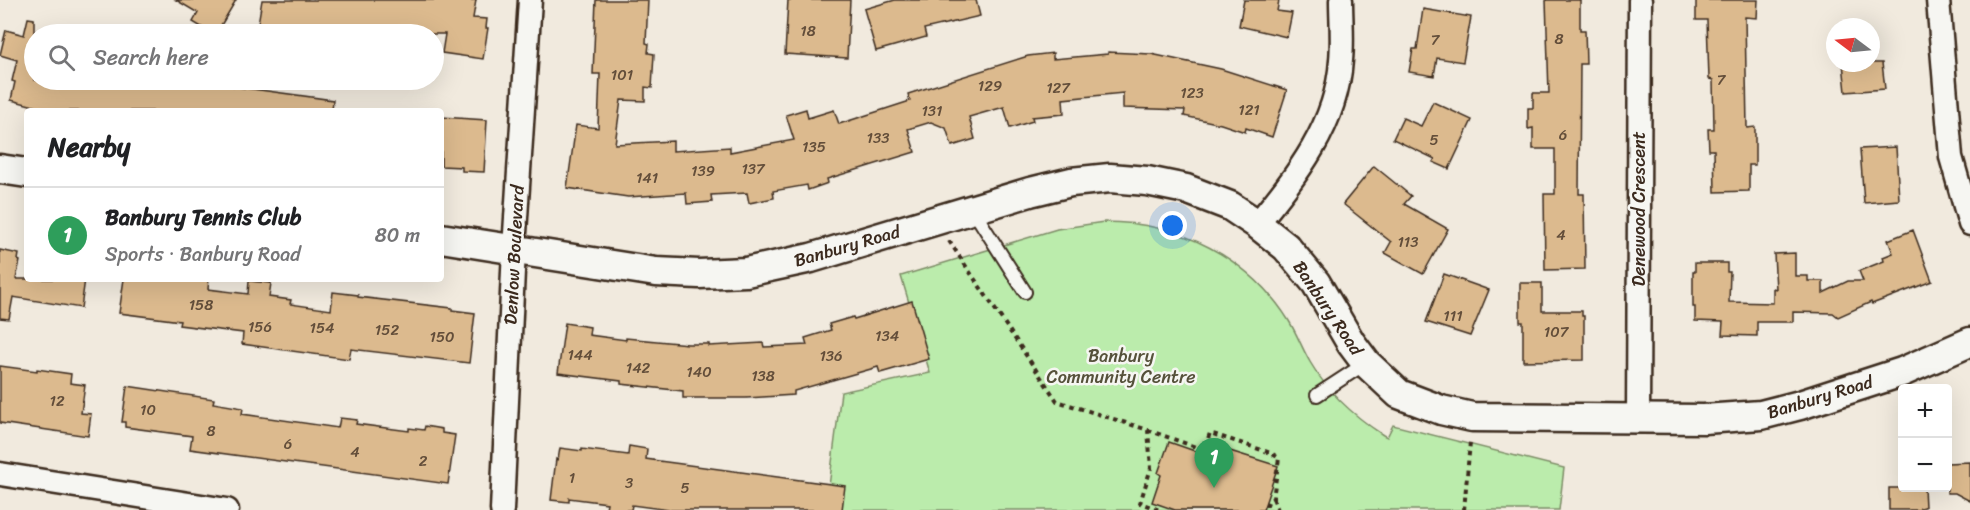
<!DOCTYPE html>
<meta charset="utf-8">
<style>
body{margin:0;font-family:Sriracha,sans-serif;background:#f2f2f2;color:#202124}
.controls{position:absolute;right:18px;bottom:18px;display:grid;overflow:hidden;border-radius:6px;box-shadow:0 6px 24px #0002}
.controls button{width:54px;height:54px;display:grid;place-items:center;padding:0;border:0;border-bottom:2px solid #e0e0e0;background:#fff;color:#202124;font:30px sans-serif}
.compass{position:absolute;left:1826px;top:18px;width:54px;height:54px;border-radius:50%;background:#fff;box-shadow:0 6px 24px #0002;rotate:286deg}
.you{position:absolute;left:1173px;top:226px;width:21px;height:21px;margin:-15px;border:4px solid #fff;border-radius:50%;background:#1a73e8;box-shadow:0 0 0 9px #1a73e833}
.badge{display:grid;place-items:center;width:39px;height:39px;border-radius:50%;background:#2563eb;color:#fff;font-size:20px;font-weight:700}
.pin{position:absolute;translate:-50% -50px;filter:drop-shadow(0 2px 3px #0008)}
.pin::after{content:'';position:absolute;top:32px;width:21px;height:18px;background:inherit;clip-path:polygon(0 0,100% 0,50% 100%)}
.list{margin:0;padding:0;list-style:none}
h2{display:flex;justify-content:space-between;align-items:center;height:78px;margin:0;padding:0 24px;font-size:26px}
h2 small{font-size:20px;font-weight:400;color:#757577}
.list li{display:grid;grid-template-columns:39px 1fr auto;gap:18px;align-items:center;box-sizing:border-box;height:96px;padding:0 24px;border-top:2px solid #e0e0e0}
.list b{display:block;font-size:22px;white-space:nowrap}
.list p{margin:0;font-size:20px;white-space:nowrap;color:#757577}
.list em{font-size:20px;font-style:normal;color:#757577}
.icon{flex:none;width:33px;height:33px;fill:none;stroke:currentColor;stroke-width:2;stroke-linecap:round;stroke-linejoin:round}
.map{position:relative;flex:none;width:1970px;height:510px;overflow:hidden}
.search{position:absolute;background:#fff;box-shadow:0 6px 24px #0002;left:24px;top:24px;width:420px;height:66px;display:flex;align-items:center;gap:15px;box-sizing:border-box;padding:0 21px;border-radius:33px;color:#757577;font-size:22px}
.panel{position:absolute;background:#fff;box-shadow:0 6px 24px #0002;left:24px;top:108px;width:420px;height:174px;border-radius:6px}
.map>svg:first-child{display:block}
.green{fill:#bbecac;stroke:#7b8b65;stroke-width:1.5}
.building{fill:#dcba8e;stroke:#3b2a1e;stroke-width:1.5}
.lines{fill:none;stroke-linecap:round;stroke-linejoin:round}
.service-casing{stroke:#3b2a1e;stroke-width:16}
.minor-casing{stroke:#3b2a1e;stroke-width:27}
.tertiary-casing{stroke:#3b2a1e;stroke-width:33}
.path{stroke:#3b2a1e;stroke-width:4;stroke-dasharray:4.5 4.5;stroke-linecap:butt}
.service{stroke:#f6f6f2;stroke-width:12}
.minor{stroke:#f6f6f2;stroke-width:22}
.tertiary{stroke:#f6f6f2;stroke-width:28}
.labels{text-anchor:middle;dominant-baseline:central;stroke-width:5;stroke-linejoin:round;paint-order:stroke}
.number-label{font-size:15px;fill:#634e3a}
.street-label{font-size:18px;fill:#3b2a1e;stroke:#f6f6f2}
.park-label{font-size:18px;fill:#55513a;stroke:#f6f6f2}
</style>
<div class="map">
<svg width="1970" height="510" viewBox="0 0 1970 510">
<rect width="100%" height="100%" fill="#f1eade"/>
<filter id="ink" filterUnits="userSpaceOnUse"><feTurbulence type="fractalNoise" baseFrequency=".0167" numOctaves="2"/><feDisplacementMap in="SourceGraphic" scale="12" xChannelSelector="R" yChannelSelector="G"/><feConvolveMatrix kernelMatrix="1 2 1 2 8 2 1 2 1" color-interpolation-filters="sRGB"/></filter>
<g filter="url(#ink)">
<path class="green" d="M1104 222C1179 222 1249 257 1289 321 1297 334 1302 348 1310 362 1328 393 1354 416 1383 435L1387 437 1393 425 1564 468 1559 510H826L841 392 930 373 901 276 1057 229Z"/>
<g class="building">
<path d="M176 0H236L220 27 218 26 213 34 193 22 198 13Z"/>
<path d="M262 0H476L473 18 487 19 486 28H488L483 59 442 53 445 34H325L309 32V34H286L257 30Z"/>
<path d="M596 0H648L646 43 649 44 648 53 654 54 652 88 645 87V101L621 100 615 144 673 141V151L730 147V152L794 140 786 115 806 109 808 118 834 110 839 124 910 101 908 94 1028 56 1053 53V59L1108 54V52L1151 54 1221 69 1287 90 1272 137 1246 128 1245 132 1221 124 1184 116 1185 110 1123 108V93L1063 99 1064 114 1032 117 1033 121 1010 128 1004 107 969 117 975 139 952 146 946 128 931 122 908 129 915 152 827 179 828 183 808 190 807 185 773 191 774 198 749 203 747 193 711 195 712 202 687 204 686 193 628 197 567 188 576 125 598 128 600 74H593Z"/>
<path d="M788 0H850L847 58 785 54Z"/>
<path d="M895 0H976L980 16 924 29 926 37 876 51 864 9Z"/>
<path d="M1244 0H1279L1277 11 1292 13 1287 37 1239 26Z"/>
<path d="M1546 0H1580V30H1585L1586 64H1580L1579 194H1584L1585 269 1545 270 1544 194H1555V149H1533V128L1528 129V108H1533V93H1549Z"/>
<path d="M1696 0H1758L1757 18 1745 17 1747 128 1755 127V165H1749V191L1715 192 1714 150H1709L1708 129H1714L1713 80 1709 79 1707 20H1696Z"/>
<path d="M1423 9 1471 17 1463 62 1437 58 1434 76 1409 72 1413 49H1417Z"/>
<path d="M28 18 34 19V80H187L333 100 332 111H53L11 100 15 82 12 81 17 60 0 55 6 30 24 35Z"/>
<path d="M1843 63H1882L1885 89 1846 92Z"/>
<path d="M1433 102 1472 120 1449 169 1433 162 1435 159 1393 139 1403 118 1421 126Z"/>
<path d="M441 117 487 120 484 172 462 171V167L441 166Z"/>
<path d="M1896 147 1899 200 1864 203 1860 149Z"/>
<path d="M1374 166 1411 196 1404 204 1448 229 1423 274 1385 253 1391 242 1343 204Z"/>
<path d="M1913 230 1932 281 1872 304 1871 302 1838 317 1833 313 1793 312V322H1757V336L1722 335 1723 322 1695 321V307H1693V272H1695V263H1727V272H1730L1729 302 1773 303V288L1776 289 1774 254 1795 253V276H1808V281H1823V293L1848 281H1863L1859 271 1884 261 1883 257 1893 253 1888 240Z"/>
<path d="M0 250 19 254 18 260 20 261 16 279H85L81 308 13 297 9 319 0 318Z"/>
<path d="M1444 274 1489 290 1470 336 1426 322Z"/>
<path d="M124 279H209L208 289 248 294 249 281 271 283 269 297 291 300 290 304 331 310 333 292 358 295V297L452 308V310L475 313 469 363 351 349 349 359 242 344 243 333 179 325 180 321 119 313Z"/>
<path d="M1520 283H1542V311H1582V316H1584V360L1523 361V322H1520Z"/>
<path d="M912 301 929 359 880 373 878 367 794 391V395L746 398H683V391L621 384V381L558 373 565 323 590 327 589 335 626 340V338L688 344H709V346L763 343 764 347 807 345 805 338 831 330 829 324 853 317 854 319Z"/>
<path d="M0 366 37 371V369L71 374 70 383 85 385 81 413 91 414 88 436 0 423Z"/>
<path d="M127 386 214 399 213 403 243 408 242 414 338 428 340 418 357 420 356 424 409 431V428L424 430 425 426 442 429V433L455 435 448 484 190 449 192 436 125 427V422H122Z"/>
<path d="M1169 442 1209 456 1210 453 1228 459 1230 451 1278 466 1263 510H1175L1152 502 1161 475 1158 473Z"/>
<path d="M629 446 647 449 646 459 659 461 845 486 842 510H669L632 505 631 510H623L606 508 607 503 569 498V502L551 500 556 459 558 460 560 448 582 451V449L628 455Z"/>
<path d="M1970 462V501L1955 493H1947V463Z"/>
<path d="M1889 488H1924L1925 507 1920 508V510H1889Z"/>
</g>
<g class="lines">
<g class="service-casing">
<g id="service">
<path d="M973 210 1025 292"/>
<path d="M1317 395 1366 363"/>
</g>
</g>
<g class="minor-casing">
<g id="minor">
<path d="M1938 0 1951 157 1970 224"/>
<path d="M1257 224C1297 175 1337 125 1341 60 1343 40 1341 20 1341 0"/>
<path d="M1638 418 1640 0"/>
<path d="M0 474 227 510"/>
<path d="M502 510 514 249 530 0"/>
</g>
</g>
<g class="tertiary-casing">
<g id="tertiary">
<path d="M0 169 27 173"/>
<path d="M441 238 656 272 699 274 746 272 811 258 1030 192 1071 182 1110 178 1147 181 1186 189 1230 206 1257 224 1286 247 1316 283 1351 343 1366 363 1399 394 1441 410 1472 417 1704 419 1761 415 1800 405 1902 372 1970 342"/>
</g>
</g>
<g class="path">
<path d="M949 241 1057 401 1148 430 1151 468 1140 503 1160 510"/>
<path d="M1148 430 1204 450 1210 433 1271 453 1279 458 1273 498 1268 502 1265 510"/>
<path d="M1273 498 1278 510"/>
<path d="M1464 510 1470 442"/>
</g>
<use href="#service" class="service"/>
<use href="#minor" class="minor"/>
<use href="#tertiary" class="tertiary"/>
</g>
</g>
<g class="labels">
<g class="number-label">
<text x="808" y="31">18</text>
<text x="1559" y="39">8</text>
<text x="1435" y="40">7</text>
<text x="622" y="75">101</text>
<text x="1721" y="80">7</text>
<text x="990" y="86">129</text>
<text x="1058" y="88">127</text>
<text x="1192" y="93">123</text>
<text x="1249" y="110">121</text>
<text x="932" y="111">131</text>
<text x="1563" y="135">6</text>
<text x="878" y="138">133</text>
<text x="1434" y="140">5</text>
<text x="814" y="147">135</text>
<text x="753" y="169">137</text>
<text x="703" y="171">139</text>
<text x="647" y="178">141</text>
<text x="1561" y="235">4</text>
<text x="1408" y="242">113</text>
<text x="201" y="305">158</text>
<text x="1453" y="316">111</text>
<text x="260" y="327">156</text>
<text x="322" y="328">154</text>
<text x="387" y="330">152</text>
<text x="1556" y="332">107</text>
<text x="887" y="336">134</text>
<text x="442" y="337">150</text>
<text x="580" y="355">144</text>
<text x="831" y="356">136</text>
<text x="638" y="368">142</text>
<text x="699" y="372">140</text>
<text x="763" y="376">138</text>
<text x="57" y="401">12</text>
<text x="148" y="410">10</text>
<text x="211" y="431">8</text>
<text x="288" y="444">6</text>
<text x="355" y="452">4</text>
<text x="423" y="461">2</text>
<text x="572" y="478">1</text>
<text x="629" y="483">3</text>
<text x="685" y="488">5</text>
</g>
<g class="street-label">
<text transform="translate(1639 209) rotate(-90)">Denewood Crescent</text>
<text transform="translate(847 246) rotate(-16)">Banbury Road</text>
<text transform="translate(514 255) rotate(-87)">Denlow Boulevard</text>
<text transform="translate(1328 308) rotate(56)">Banbury Road</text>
<text transform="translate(1820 397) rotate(-17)">Banbury Road</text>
</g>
<g class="park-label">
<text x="1121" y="356">Banbury<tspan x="1121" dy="21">Community Centre</tspan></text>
</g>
</g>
</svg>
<div class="controls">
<button>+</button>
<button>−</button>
</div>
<svg class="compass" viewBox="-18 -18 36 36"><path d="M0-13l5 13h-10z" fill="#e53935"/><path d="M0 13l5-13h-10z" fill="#757577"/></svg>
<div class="you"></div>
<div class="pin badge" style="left:1214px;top:488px;background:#2e9e5b">1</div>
<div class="search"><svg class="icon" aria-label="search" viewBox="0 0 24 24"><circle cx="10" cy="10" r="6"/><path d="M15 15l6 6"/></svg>Search here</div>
<section class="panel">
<h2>Nearby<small></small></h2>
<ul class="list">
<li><span class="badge" style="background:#2e9e5b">1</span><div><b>Banbury Tennis Club</b><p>Sports · Banbury Road</p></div><em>80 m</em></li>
</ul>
</section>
</div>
